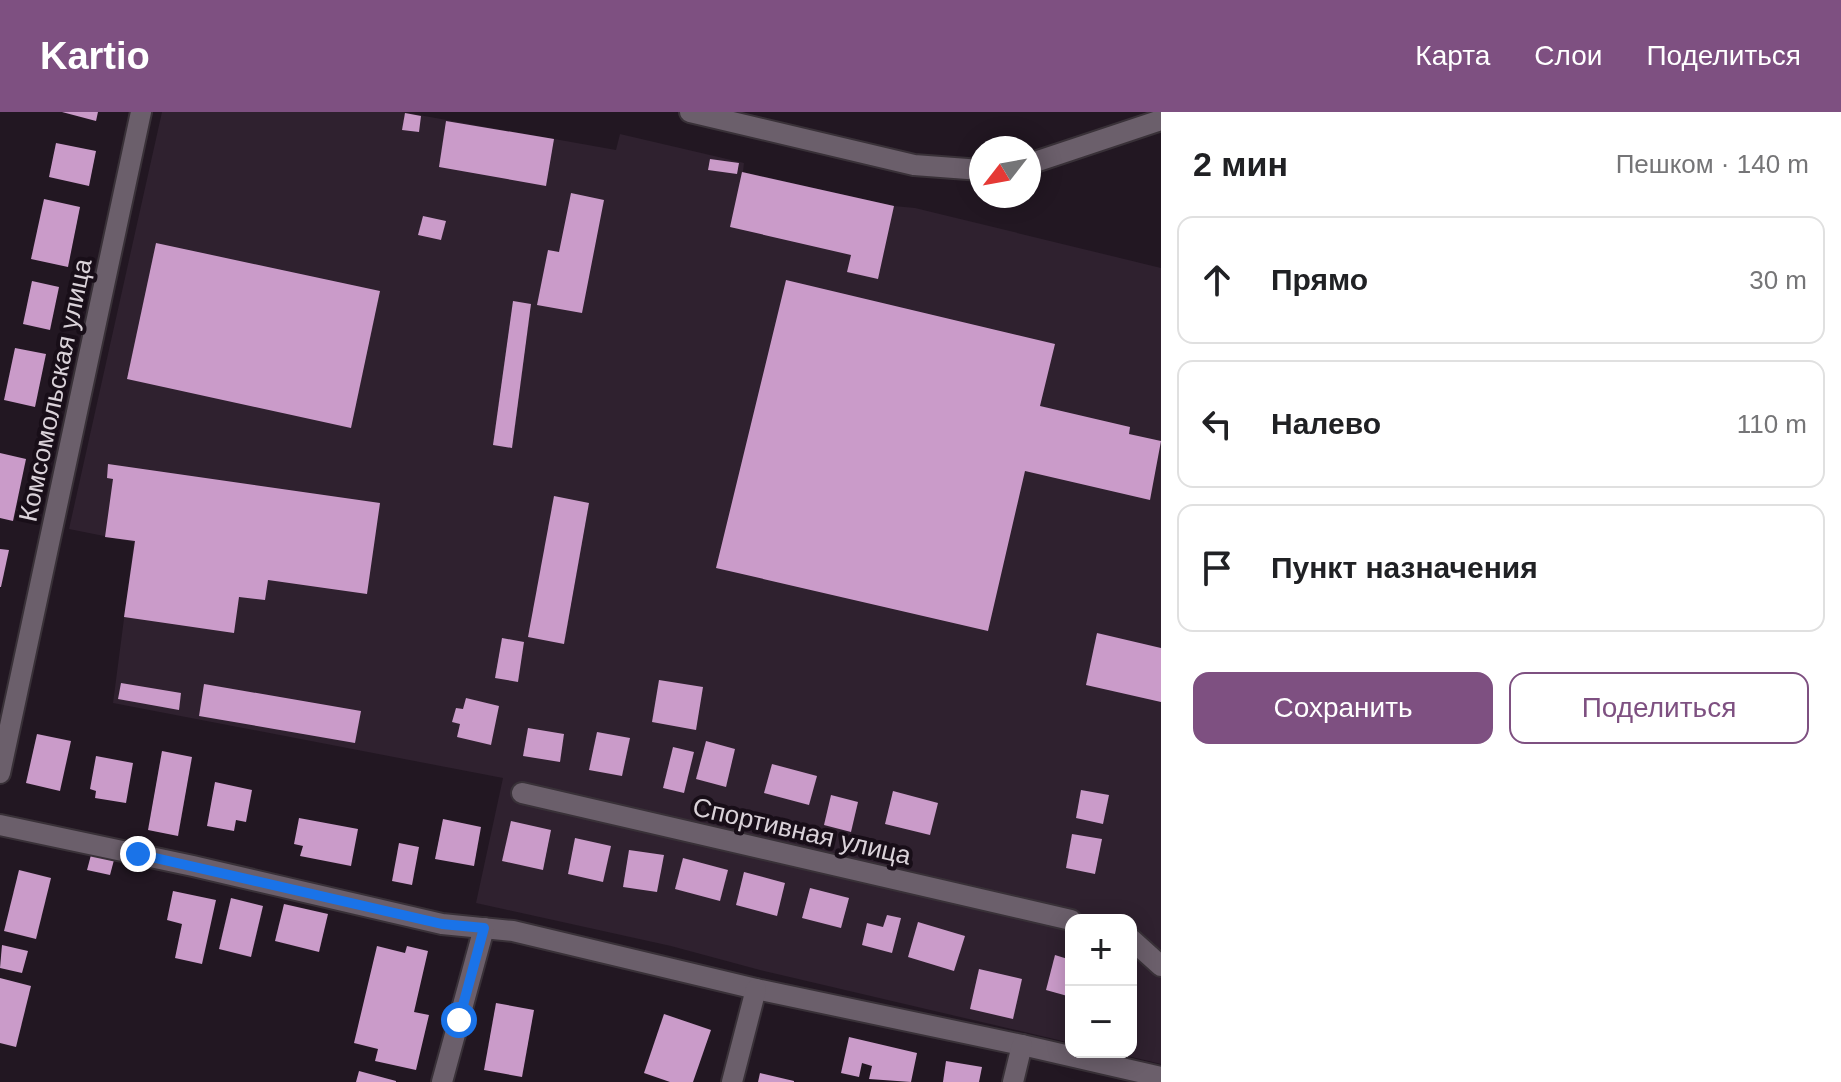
<!DOCTYPE html>
<html lang="ru">
<meta charset="utf-8">
<style>
body{margin:0;font-family:Helvetica,sans-serif;background:#f6f6f6;color:#202124}
.controls{position:absolute;right:24px;bottom:24px;display:grid;overflow:hidden;border-radius:16px;box-shadow:0 4px 20px #0003}
.controls button{width:72px;height:72px;display:grid;place-items:center;padding:0;border:0;border-bottom:2px solid #e0e0e0;background:#fff;color:#202124;font:40px sans-serif}
.compass{position:absolute;left:969px;top:24px;width:72px;height:72px;border-radius:50%;background:#fff;box-shadow:0 4px 20px #0003;rotate:239deg}
.stop{position:absolute;width:24px;height:24px;margin:-18px;border:6px solid #1a73e8;border-radius:50%;background:#fff}
.stop.end{background:#1a73e8;border-color:#fff;box-shadow:0 2px 8px #0008}
.list{margin:0;padding:0;list-style:none}
h2{display:flex;justify-content:space-between;align-items:center;height:104px;margin:0;padding:0 32px;font-size:34px}
h2 small{font-size:26px;font-weight:400;color:#757577}
.list li{display:grid;grid-template-columns:52px 1fr auto;gap:24px;align-items:center;box-sizing:border-box;height:128px;margin:0 16px 16px;padding:0 16px;border:2px solid #e0e0e0;border-radius:16px}
.list b{display:block;font-size:30px;white-space:nowrap}
.list em{font-size:26px;font-style:normal;color:#757577}
.actions{display:flex;gap:16px;padding:24px 32px}
.actions a{flex:1;padding:18px 0;border:2px solid #7e5081;border-radius:16px;text-align:center;font-size:28px;color:#7e5081}
.actions .main{background:#7e5081;color:#fff}
.icon{flex:none;width:44px;height:44px;fill:none;stroke:currentColor;stroke-width:2;stroke-linecap:round;stroke-linejoin:round}
.map{position:relative;flex:none;width:1161px;height:970px;overflow:hidden}
header{display:flex;align-items:center;gap:48px;box-sizing:border-box;height:112px;padding:0 40px;background:#7e5081;color:#fff}
header strong{font-size:38px}
nav{display:flex;gap:44px;margin-inline-start:auto;font-size:28px}
main{display:flex}
aside{flex:1;background:#fff}
.map>svg:first-child{display:block}
.built{fill:#2f212f}
.building{fill:#ca9bc9}
.lines{fill:none;stroke-linecap:round;stroke-linejoin:round}
.street-casing{stroke:#393138;stroke-width:24}
.street{stroke:#6b5f6b;stroke-width:20}
.route{stroke:#1a73e8;stroke-width:10}
.labels{text-anchor:middle;dominant-baseline:central;stroke-width:8;stroke-linejoin:round;paint-order:stroke}
.street-label{font-size:26px;fill:#dad2d9;stroke:#180e18}
</style>
<header>
<strong>Kartio</strong>
<nav><a>Карта</a><a>Слои</a><a>Поделиться</a></nav>
</header>
<main>
<div class="map">
<svg width="1161" height="970" viewBox="0 0 1161 970">
<rect width="100%" height="100%" fill="#221722"/>
<path class="built" d="M162 0H402L616 38 620 22 744 51 743 60 894 94 915 96 1161 156V952L1111 940H1131V808H1071V931L760 858 671 834 476 791 503 666 113 591 134 430 69 417Z"/>
<g class="building">
<path d="M62 0H98L96 9Z"/>
<path d="M405 1 421 4 419 20 402 18Z"/>
<path d="M446 9 554 27 546 74 439 55Z"/>
<path d="M56 31 96 39 89 74 49 65Z"/>
<path d="M710 47 739 51 737 62 708 58Z"/>
<path d="M742 60 894 94 878 167 847 160 851 143 730 115Z"/>
<path d="M571 81 604 88 582 201 537 193 548 138 559 140Z"/>
<path d="M44 87 80 95 68 155 31 147Z"/>
<path d="M423 104 446 109 441 128 418 123Z"/>
<path d="M156 131 380 179 351 316 127 267Z"/>
<path d="M786 168 1055 232 1040 294 1130 315 1129 322 1161 329 1150 388 1025 359 988 519 716 456Z"/>
<path d="M32 169 59 175 50 218 23 212Z"/>
<path d="M513 189 531 192 512 336 493 333Z"/>
<path d="M15 236 46 242 35 295 4 288Z"/>
<path d="M0 341 26 347 13 409 0 406Z"/>
<path d="M108 352 380 391 367 482 268 468 265 488 239 485 234 521 124 505 135 429 105 425 113 367 107 366Z"/>
<path d="M554 384 589 391 564 532 528 525Z"/>
<path d="M0 437 9 438 1 475H0Z"/>
<path d="M1097 521 1161 536V590L1086 573Z"/>
<path d="M502 526 524 530 518 570 495 566Z"/>
<path d="M659 568 703 575 696 618 652 610Z"/>
<path d="M121 571 181 581 179 598 118 587Z"/>
<path d="M204 572 361 599 355 631 199 604Z"/>
<path d="M466 586 499 594 491 633 457 625 460 612 452 610 456 596 463 597Z"/>
<path d="M528 616 564 622 560 650 523 644Z"/>
<path d="M597 620 630 626 622 664 589 658Z"/>
<path d="M37 622 71 629 60 679 26 671Z"/>
<path d="M706 629 735 637 726 675 696 667Z"/>
<path d="M673 635 694 640 684 681 663 676Z"/>
<path d="M162 639 192 645 178 724 148 718Z"/>
<path d="M96 644 133 651 126 691 95 686 96 679 90 677Z"/>
<path d="M772 652 817 664 809 693 764 681Z"/>
<path d="M215 670 252 678 246 710 236 708 234 719 207 714Z"/>
<path d="M1081 678 1109 683 1103 712 1076 706Z"/>
<path d="M893 679 938 691 930 723 885 712Z"/>
<path d="M831 683 858 690 851 720 824 713Z"/>
<path d="M299 706 358 717 351 754 300 744 303 734 294 732Z"/>
<path d="M443 707 481 715 474 754 435 747Z"/>
<path d="M511 709 551 718 543 758 502 749Z"/>
<path d="M1072 722 1102 727 1095 762 1066 756Z"/>
<path d="M575 726 611 734 603 770 568 762Z"/>
<path d="M399 731 419 735 412 773 392 769Z"/>
<path d="M629 738 664 743 657 780 623 775Z"/>
<path d="M91 743 114 748 110 763 87 758Z"/>
<path d="M683 746 728 758 720 789 675 777Z"/>
<path d="M19 758 51 766 36 827 4 819Z"/>
<path d="M744 760 785 771 777 804 736 793Z"/>
<path d="M810 776 849 786 841 816 802 806Z"/>
<path d="M173 779 216 788 202 852 175 846 182 812 167 808Z"/>
<path d="M231 786 263 794 251 845 219 837Z"/>
<path d="M284 792 328 802 319 840 275 829Z"/>
<path d="M887 803 901 806 892 841 862 833 867 811 883 815Z"/>
<path d="M918 810 965 824 954 859 908 845Z"/>
<path d="M2 833 28 839 22 861 0 856Z"/>
<path d="M377 834 405 841 407 834 428 839 414 900 429 903 416 958 375 949 378 937 354 931Z"/>
<path d="M1055 843 1071 848V885L1046 878Z"/>
<path d="M979 857 1022 867 1013 907 970 897Z"/>
<path d="M0 866 31 874 16 935 0 931Z"/>
<path d="M496 891 534 898 522 965 484 958Z"/>
<path d="M664 902 711 918 693 970H670L644 961Z"/>
<path d="M849 925 917 941 911 970 869 967 872 954 862 951 859 965 841 961Z"/>
<path d="M946 949 982 955 979 970H943Z"/>
<path d="M359 959 396 969V970H356Z"/>
<path d="M760 961 794 969V970H758Z"/>
</g>
<g class="lines">
<g class="street-casing">
<g id="street">
<path d="M690 0 914 53 981 58"/>
<path d="M1029 52 1161 8"/>
<path d="M0 661 141 0"/>
<path d="M522 681 1071 808"/>
<path d="M0 713 193 754 442 812 513 819 756 877 1022 933 1161 965"/>
<path d="M1131 827 1161 854"/>
<path d="M442 970 484 816"/>
<path d="M732 970 756 877"/>
<path d="M1013 970 1022 933"/>
</g>
</g>
<use href="#street" class="street"/>
</g>
<g class="lines">
<path class="route" d="M138 742 442 812 484 816 459 908"/>
</g>
<g class="labels">
<g class="street-label">
<text transform="translate(55 278) rotate(-78)">Комсомольская улица</text>
<text transform="translate(802 719) rotate(13)">Спортивная улица</text>
</g>
</g>
</svg>
<div class="controls">
<button>+</button>
<button>−</button>
</div>
<svg class="compass" viewBox="-18 -18 36 36"><path d="M0-13l5 13h-10z" fill="#e53935"/><path d="M0 13l5-13h-10z" fill="#757577"/></svg>
<div class="stop" style="left:459px;top:908px"></div>
<div class="stop end" style="left:138px;top:742px"></div>
</div>
<aside>
<h2>2 мин<small>Пешком · 140 m</small></h2>
<ul class="list">
<li><svg class="icon" aria-label="ahead" viewBox="0 0 24 24"><path d="M12 20V5M6 11l6-6 6 6"/></svg><div><b>Прямо</b></div><em>30 m</em></li>
<li><svg class="icon" aria-label="left" viewBox="0 0 24 24"><path d="M17 20v-9H6M10 6l-5 5 5 5"/></svg><div><b>Налево</b></div><em>110 m</em></li>
<li><svg class="icon" aria-label="arrive" viewBox="0 0 24 24"><path d="M6 21V4h12l-3 4 3 4H6"/></svg><div><b>Пункт назначения</b></div></li>
</ul>
<div class="actions"><a class="main">Сохранить</a><a>Поделиться</a></div>
</aside>
</main>
